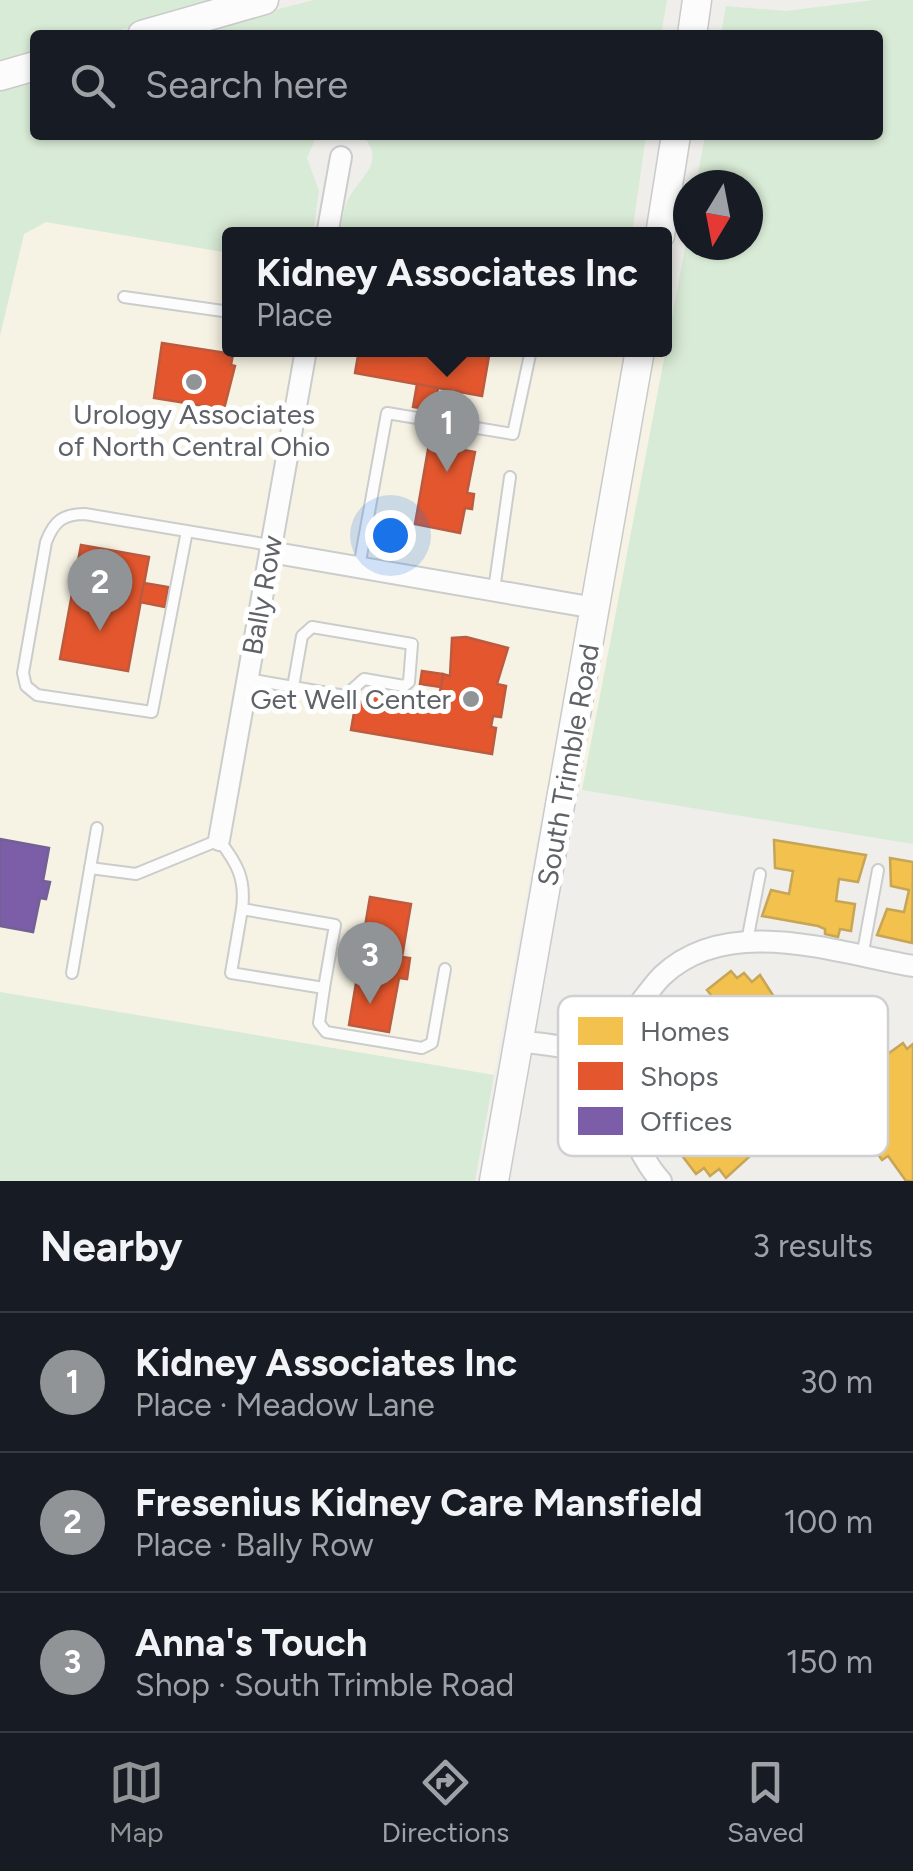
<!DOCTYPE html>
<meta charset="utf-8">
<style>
body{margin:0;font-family:Figtree,sans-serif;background:#242831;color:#f1f3f6}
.compass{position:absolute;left:673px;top:170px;width:90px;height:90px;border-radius:50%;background:#171b24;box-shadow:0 2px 8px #0004;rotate:190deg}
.you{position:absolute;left:390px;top:535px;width:35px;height:35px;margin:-25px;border:8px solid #fff;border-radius:50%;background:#1a73e8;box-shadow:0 0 0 15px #1a73e833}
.badge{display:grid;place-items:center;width:65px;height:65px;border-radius:50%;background:#919496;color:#fff;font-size:32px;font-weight:700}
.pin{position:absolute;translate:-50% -82px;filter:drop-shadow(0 2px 5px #0008)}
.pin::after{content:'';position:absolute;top:52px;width:35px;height:30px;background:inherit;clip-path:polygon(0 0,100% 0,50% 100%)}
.popup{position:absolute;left:222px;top:227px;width:450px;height:130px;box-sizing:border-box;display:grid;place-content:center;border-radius:10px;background:#171b24;filter:drop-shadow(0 2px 8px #0005);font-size:32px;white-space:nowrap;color:#9ea1a6}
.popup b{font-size:38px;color:#f1f3f6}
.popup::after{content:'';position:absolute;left:50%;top:100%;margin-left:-20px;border:20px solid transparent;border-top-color:#171b24}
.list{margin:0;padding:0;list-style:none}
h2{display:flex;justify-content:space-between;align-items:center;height:130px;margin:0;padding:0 40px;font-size:42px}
h2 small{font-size:32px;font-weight:400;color:#9ea1a6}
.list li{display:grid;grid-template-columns:65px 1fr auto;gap:30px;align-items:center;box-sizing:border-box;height:140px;padding:0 40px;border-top:2px solid #363941}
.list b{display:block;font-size:38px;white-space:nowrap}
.list p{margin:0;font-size:32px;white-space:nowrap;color:#9ea1a6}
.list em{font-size:32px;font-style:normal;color:#9ea1a6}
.icon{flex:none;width:55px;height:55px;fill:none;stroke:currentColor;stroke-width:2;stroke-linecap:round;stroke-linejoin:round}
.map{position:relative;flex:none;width:913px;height:1181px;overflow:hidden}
.search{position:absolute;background:#171b24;box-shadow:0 2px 8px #0004;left:30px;right:30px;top:30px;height:110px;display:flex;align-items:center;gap:25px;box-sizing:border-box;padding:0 35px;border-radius:10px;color:#9ea1a6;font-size:38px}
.sheet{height:550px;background:#171b24}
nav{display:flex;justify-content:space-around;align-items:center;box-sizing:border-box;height:140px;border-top:2px solid #363941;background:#171b24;font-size:28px;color:#9ea1a6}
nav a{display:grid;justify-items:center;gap:5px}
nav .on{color:#919496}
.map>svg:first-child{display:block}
.commercial{fill:#f7f3e4}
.green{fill:#d8ebd6}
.homes{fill:#f2c14e;stroke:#c6a556;stroke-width:2.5}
.shops{fill:#e4572e;stroke:#bc5b3f;stroke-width:2.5}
.offices{fill:#7b5ea7;stroke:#736094;stroke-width:2.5}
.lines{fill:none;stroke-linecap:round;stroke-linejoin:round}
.lane-casing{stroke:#cbcccc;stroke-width:14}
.street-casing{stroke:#cbcccc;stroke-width:24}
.secondary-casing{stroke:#cacacb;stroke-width:31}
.lane{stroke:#fdfcfc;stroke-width:10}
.street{stroke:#fdfcfc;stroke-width:20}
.secondary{stroke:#fdfcfc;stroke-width:28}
.poi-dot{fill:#919496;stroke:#fff;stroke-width:4}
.labels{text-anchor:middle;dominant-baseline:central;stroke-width:10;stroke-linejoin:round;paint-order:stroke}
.poi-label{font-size:28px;fill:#5f6368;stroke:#fff}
.street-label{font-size:28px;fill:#5f6368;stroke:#fff}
.key{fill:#fff;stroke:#cfd0d2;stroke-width:2.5}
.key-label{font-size:28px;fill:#5f6368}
</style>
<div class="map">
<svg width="913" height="1181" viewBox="0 0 913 1181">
<rect width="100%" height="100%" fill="#efeeea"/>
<path class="commercial" d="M46 222 229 253 230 350H664L665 326 672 327 582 790 547 785 494 1075 0 992V336L24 234Z"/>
<g class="green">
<path d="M0 0H223L104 35H35V55L0 65Z"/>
<path d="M314 0H667L661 35H177Z"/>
<path d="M873 0H913V844L582 790 688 233V245H748V185H696L705 135H878V35H721L726 6 786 11Z"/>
<path d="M35 77V135H317L307 158 319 191 313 234 230 235 229 253 46 222 24 234 0 336V87Z"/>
<path d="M362 135H646L632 234H340C342 222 343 207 350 196 363 174 386 161 362 135Z"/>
<path d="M0 992 494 1075 475 1181H0Z"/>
</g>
<g class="homes">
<path d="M774 840 866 855 858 882 839 879 836 901 855 904 851 931 840 929 838 937 825 934V929L818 926 762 916 771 890 789 894 793 871 775 868Z"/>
<path d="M890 858 913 862 912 943 877 935 887 909 904 912 909 890 891 886Z"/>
<path d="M731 971 737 978 744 973 752 982 760 975 776 1000 770 1004 812 1049 806 1054 812 1061 825 1051 833 1034 868 1037 865 1059 874 1072 882 1066 878 1061 903 1043 907 1049 913 1044V1181H906L888 1156 882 1160 865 1136 871 1132 865 1124 845 1139 818 1134 803 1114 796 1120 799 1125 776 1143 771 1137 726 1178 719 1169 710 1176 704 1168 696 1174 677 1149 687 1142 681 1135 691 1127 683 1118 731 1088 723 1078 715 1079 712 1069 717 1065 725 1069 735 1061 700 1019 710 1011 703 1001 711 995 707 990Z"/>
</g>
<g class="shops">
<path d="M162 343 233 354 231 365 235 366 224 409 154 398Z"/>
<path d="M359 350H490L482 396 355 373Z"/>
<path d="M417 384 438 388 434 410 413 407Z"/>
<path d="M429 444 475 452 467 493 474 494 472 509 465 508 460 533 415 524Z"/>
<path d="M81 545 149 557 128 671 60 659Z"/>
<path d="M144 583 168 587 165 607 140 602Z"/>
<path d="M466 637 508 648 497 684 506 686 501 717 493 716 491 727 496 728 492 754 351 730 355 707 371 693 438 704 443 674 450 676 452 638Z"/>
<path d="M422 671 443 674 441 687 420 684Z"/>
<path d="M370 897 411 904 402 957 410 958 407 979 399 978 389 1032 349 1025 358 971 349 970 352 949 361 950Z"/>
</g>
<path class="offices" d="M0 839 49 848 43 881 50 882 46 899 40 898 33 932 0 926Z"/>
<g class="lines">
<g class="lane-casing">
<g id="lane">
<path d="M124 297 230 312"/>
<path d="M187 531 152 712 37 695 26 686 23 673 46 542C54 521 63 514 85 514L270 545"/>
<path d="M359 567 387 413 513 434 531 350"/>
<path d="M494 590 510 477"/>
<path d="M248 679 345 696 364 679 404 686 409 682 412 644 312 627 302 636 293 687"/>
<path d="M90 868 136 874 219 840C237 863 246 879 242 909L335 925 324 988 231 973 242 909"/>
<path d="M747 941 760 874"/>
<path d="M862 957 878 870"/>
<path d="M72 973 97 828"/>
<path d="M324 988 319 1023 326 1032 422 1048 432 1043 445 969"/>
</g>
</g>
<g class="street-casing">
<g id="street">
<path d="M327 235 341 157"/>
<path d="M270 552 595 608"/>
<path d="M219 840 306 350"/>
<path d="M519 1041C536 1044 559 1044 574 1051 615 1069 629 1148 661 1181"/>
<path d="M576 1051C592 1039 611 1030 627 1017 641 1005 649 989 662 976 728 913 836 953 913 966"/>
</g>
</g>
<g class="secondary-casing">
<g id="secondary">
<path d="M142 35 264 0"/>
<path d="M692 35 697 0"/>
<path d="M0 76 35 66"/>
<path d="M660 235 676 135"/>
<path d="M494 1181 640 350"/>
</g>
</g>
<use href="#lane" class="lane"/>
<use href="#street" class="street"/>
<use href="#secondary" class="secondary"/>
</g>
<g class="poi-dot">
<circle cx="194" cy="382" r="10"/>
<circle cx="471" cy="699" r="10"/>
</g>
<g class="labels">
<g class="poi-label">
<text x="194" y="414">Urology Associates<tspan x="194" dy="32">of North Central Ohio</tspan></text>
<text x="451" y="699" text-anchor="end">Get Well Center</text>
</g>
<g class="street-label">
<text transform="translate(262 595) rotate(-80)">Bally Row</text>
<text transform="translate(568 765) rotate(-80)">South Trimble Road</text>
</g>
</g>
<rect x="558" y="996" width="330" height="160" rx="15" class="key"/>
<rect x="578" y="1017" width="45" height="28" fill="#f2c14e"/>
<rect x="578" y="1062" width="45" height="28" fill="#e4572e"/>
<rect x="578" y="1107" width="45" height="28" fill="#7b5ea7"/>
<g class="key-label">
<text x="640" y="1041">Homes</text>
<text x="640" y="1086">Shops</text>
<text x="640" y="1131">Offices</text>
</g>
</svg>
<svg class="compass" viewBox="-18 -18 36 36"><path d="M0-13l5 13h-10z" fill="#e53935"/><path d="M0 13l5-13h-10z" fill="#9ea1a6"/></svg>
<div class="you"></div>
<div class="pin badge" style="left:447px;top:472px">1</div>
<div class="popup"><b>Kidney Associates Inc</b>Place</div>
<div class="pin badge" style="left:100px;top:631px">2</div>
<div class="pin badge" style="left:370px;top:1004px">3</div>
<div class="search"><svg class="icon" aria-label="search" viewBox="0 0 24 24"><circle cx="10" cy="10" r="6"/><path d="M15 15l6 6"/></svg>Search here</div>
</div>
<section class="sheet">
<h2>Nearby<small>3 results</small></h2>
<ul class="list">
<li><span class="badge">1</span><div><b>Kidney Associates Inc</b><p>Place · Meadow Lane</p></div><em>30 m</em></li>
<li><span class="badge">2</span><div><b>Fresenius Kidney Care Mansfield</b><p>Place · Bally Row</p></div><em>100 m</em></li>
<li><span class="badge">3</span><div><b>Anna's Touch</b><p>Shop · South Trimble Road</p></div><em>150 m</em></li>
</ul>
</section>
<nav>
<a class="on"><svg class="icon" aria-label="map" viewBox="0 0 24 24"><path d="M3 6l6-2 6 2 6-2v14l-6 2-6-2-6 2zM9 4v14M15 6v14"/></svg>Map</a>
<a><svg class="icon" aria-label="directions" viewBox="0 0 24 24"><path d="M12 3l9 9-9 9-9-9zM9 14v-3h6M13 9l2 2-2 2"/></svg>Directions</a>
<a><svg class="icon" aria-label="saved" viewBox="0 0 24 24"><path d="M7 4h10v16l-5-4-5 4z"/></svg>Saved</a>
</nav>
